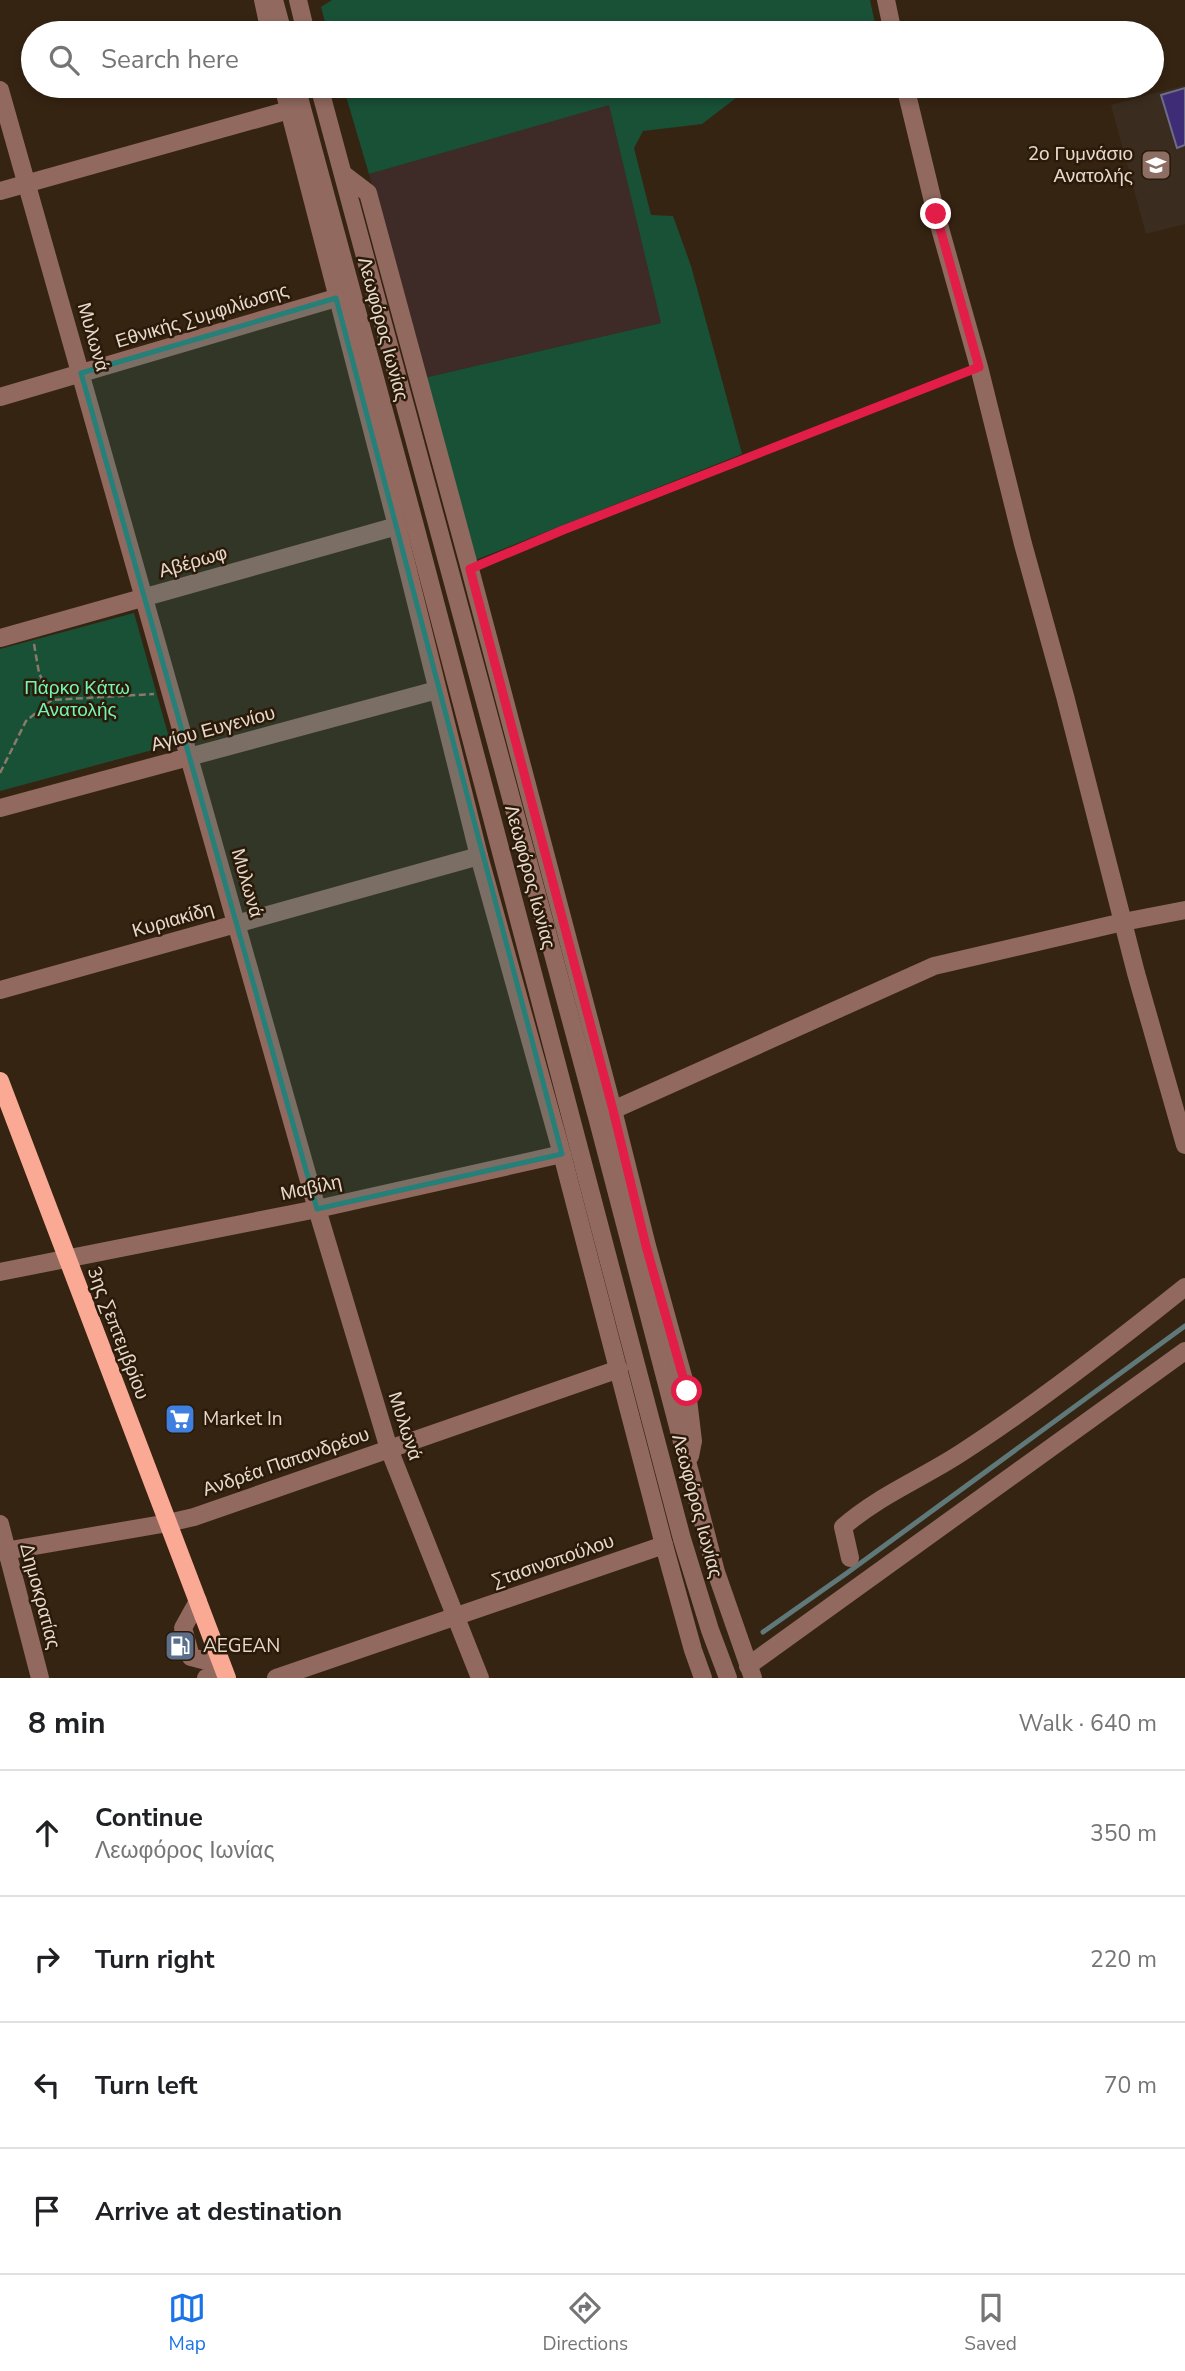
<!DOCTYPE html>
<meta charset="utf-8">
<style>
body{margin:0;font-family:"Nunito Sans",sans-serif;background:#f6f6f6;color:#202124}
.stop{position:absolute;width:21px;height:21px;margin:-16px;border:5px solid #e11d48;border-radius:50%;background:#fff}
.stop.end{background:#e11d48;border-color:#fff;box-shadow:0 2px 7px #0008}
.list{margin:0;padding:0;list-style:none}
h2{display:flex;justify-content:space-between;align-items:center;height:91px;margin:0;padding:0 28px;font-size:30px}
h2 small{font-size:23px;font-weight:400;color:#757577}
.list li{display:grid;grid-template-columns:46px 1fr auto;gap:21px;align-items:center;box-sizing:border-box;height:126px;padding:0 28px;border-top:2px solid #e0e0e0}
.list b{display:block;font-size:26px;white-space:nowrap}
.list p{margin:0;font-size:23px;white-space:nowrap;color:#757577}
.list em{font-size:23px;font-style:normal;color:#757577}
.icon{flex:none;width:38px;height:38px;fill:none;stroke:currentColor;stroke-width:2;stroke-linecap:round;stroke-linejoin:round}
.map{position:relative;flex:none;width:1185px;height:1678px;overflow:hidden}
.search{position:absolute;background:#fff;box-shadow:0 4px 10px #0003;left:21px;right:21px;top:21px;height:77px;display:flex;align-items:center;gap:18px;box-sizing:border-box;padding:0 24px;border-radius:38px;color:#757577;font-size:26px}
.sheet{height:595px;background:#fff}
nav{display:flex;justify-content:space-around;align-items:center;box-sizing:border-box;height:98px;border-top:2px solid #e0e0e0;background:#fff;font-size:19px;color:#757577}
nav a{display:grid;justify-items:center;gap:4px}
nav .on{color:#1a73e8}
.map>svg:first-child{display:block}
.industrial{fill:#3e2a27}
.education{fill:#3a2d1f}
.green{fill:#195137}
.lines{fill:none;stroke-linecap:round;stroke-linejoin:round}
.stream{stroke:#5f7879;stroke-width:5}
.building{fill:#3e2d76;stroke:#6f6c86;stroke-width:2}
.path{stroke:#897a6c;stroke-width:2.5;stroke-dasharray:7 3.5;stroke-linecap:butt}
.minor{stroke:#91695f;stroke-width:18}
.major{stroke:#faa995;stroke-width:18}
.route{stroke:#e11d48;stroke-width:9}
.marked{fill:#248078;fill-opacity:0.2;stroke:#248078;stroke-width:5;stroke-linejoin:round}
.labels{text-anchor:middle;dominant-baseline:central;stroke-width:5;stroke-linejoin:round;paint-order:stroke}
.poi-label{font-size:19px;fill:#e5d9ce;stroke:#2c1a09;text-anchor:start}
.street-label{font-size:19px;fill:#e5d9ce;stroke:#2c1a09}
.park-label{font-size:19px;fill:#72f5b4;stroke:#2c1a09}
</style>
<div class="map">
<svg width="1185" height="1678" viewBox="0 0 1185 1678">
<rect width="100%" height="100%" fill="#362412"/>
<path class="industrial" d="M609 104 661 323 424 378 369 174Z"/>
<path class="education" d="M1185 85V224L1146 234 1111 105Z"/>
<g class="green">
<path d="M332 0H870L877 33H328L321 7Z"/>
<path d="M343 86H758L749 88 702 124 643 131 634 148 651 215 673 216 691 266 742 454 473 561 424 378 661 323 609 105 369 174Z"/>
<path d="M134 613 171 745 0 791V649Z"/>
</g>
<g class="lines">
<path class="stream" d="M763 1632 847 1573 1185 1326"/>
</g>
<path class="building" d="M1185 88V145L1177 148 1161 95Z"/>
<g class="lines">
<g class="path">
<path d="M484 563 963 374"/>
<path d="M34 644 39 673 52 700"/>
<path d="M0 773 26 721 52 700 154 694"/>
</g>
<g class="minor">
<path d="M263 0 270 33"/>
<path d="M274 0 283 33"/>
<path d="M298 0 306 33"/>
<path d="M886 0 893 33"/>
<path d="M283 86 397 526 479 856 562 1154 664 1545 693 1650 703 1678"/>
<path d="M296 86 414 522 682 1539 710 1630 728 1678"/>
<path d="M319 86 597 1117 716 1572 753 1678"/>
<path d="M905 86 936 214 979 367 1023 544 1065 696 1136 973 1185 1145"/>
<path d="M0 90 317 1209 389 1449 480 1678"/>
<path d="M343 174 368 193 470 569 613 1110 647 1246 687 1391 693 1441 690 1456"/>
<path d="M0 191 289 110"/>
<path d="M0 397 336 298"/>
<path d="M0 638 397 526"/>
<path d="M0 808 437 690"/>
<path d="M0 990 479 856"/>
<path d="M613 1110 934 966 1123 922 1185 910"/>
<path d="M0 1272 317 1209 562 1154"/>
<path d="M0 1524 40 1678"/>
<path d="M0 1552 168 1523 194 1517 619 1369"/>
<path d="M850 1558 843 1527C878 1496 921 1479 961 1453 1037 1404 1114 1344 1185 1287"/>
<path d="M198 1601 183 1628 191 1657 222 1665"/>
<path d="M748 1666 1185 1351"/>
<path d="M206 1678 224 1671"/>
<path d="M276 1678 664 1545"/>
</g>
<path class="major" d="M0 1081 227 1678"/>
</g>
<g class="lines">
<path class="route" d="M687 1391 646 1246 613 1110 470 569 563 530 979 367 936 214"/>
</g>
<path class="marked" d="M336 298 562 1154 317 1209 81 373Z"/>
<defs>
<g id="school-square" transform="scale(1.575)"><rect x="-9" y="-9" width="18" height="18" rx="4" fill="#8d6e63" stroke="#2c1a09"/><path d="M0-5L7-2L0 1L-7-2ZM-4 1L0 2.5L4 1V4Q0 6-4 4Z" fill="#fff"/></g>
<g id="supermarket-square" transform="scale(1.575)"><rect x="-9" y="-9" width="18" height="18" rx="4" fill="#3f7fe0" stroke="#2c1a09"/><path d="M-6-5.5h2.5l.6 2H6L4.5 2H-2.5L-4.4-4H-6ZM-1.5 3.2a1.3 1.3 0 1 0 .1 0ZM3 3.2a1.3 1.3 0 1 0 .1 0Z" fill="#fff"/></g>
<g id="fuel-square" transform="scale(1.575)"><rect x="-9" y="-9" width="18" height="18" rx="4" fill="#5c6f8a" stroke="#2c1a09"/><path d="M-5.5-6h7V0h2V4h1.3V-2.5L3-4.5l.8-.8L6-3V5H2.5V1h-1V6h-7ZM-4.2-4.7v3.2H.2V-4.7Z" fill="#fff"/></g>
</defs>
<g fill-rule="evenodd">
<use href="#school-square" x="1156" y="165"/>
<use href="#supermarket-square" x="180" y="1419"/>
<use href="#fuel-square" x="180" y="1646"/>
</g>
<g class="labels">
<g class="poi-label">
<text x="1133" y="154" text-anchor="end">2ο Γυμνάσιο<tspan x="1133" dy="22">Ανατολής</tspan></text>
<text x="203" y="1419">Market In</text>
<text x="203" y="1646">AEGEAN</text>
</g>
<g class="street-label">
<text transform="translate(202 316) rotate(-17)">Εθνικής Συμφιλίωσης</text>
<text transform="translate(383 329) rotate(75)">Λεωφόρος Ιωνίας</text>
<text transform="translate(93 337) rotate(74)">Μυλωνά</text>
<text transform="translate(193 562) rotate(-16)">Αβέρωφ</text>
<text transform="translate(213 729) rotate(-15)">Αγίου Ευγενίου</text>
<text transform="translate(530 877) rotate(75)">Λεωφόρος Ιωνίας</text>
<text transform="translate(247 883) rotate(74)">Μυλωνά</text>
<text transform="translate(173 920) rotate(-16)">Κυριακίδη</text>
<text transform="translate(311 1188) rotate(-12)">Μαβίλη</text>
<text transform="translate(118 1333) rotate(69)">3ης Σεπτεμβρίου</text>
<text transform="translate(405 1426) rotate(72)">Μυλωνά</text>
<text transform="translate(286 1462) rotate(-19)">Ανδρέα Παπανδρέου</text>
<text transform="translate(697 1506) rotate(75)">Λεωφόρος Ιωνίας</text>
<text transform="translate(553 1561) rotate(-19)">Στασινοπούλου</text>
<text transform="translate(40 1596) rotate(75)">Δημοκρατίας</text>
</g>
<g class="park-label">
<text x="77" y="688">Πάρκο Κάτω<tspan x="77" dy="22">Ανατολής</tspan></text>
</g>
</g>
</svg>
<div class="stop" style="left:687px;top:1391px"></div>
<div class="stop end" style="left:936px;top:214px"></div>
<div class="search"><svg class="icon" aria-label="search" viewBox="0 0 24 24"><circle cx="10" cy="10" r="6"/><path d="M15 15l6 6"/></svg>Search here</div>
</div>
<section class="sheet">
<h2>8 min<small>Walk · 640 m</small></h2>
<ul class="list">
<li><svg class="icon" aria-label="ahead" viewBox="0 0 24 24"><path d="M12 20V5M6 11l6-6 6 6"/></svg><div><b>Continue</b><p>Λεωφόρος Ιωνίας</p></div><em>350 m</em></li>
<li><svg class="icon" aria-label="right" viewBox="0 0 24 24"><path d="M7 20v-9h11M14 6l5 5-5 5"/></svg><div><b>Turn right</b></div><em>220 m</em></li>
<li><svg class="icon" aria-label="left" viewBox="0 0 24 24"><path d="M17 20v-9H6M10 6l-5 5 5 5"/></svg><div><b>Turn left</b></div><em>70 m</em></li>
<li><svg class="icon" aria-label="arrive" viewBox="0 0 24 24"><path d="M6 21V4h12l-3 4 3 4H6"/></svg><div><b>Arrive at destination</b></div></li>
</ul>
</section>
<nav>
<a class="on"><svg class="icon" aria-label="map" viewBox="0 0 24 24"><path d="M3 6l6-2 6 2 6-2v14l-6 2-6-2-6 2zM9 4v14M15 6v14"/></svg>Map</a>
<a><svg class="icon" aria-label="directions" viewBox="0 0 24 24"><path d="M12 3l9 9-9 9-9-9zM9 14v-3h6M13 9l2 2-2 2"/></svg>Directions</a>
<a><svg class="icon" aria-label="saved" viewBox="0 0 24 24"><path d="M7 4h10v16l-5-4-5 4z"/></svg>Saved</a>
</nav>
